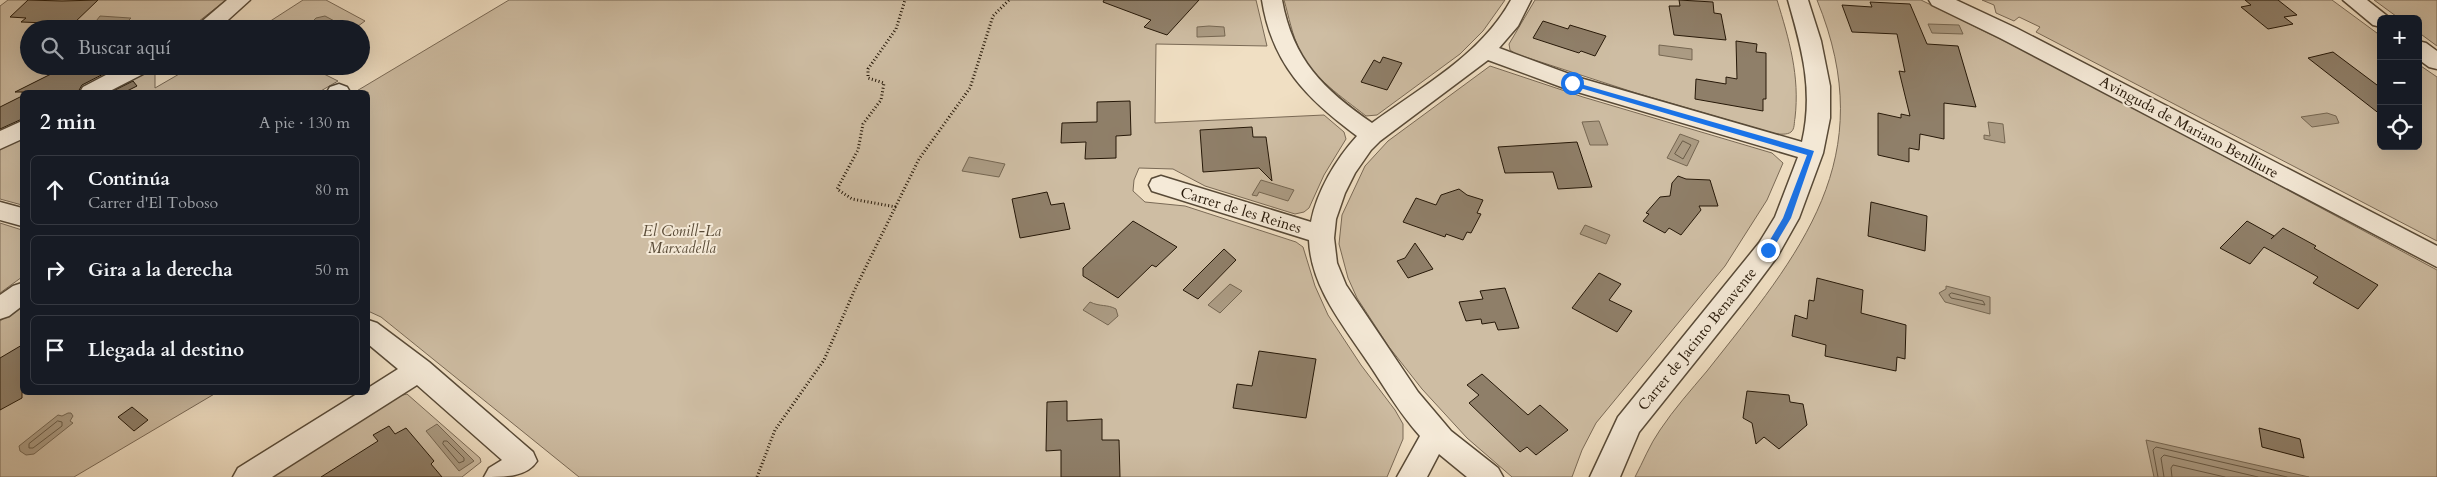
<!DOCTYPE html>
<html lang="es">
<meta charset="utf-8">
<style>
body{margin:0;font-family:Cardo,serif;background:#242831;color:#f1f3f6}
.controls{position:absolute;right:15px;top:15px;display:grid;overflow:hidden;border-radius:8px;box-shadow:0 5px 20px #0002}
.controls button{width:45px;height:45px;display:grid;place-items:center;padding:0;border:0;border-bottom:1px solid #363941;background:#171b24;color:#f1f3f6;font:25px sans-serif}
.stop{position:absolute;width:15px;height:15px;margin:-11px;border:4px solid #1a73e8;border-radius:50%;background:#fff}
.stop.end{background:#1a73e8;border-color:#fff;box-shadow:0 1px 5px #0008}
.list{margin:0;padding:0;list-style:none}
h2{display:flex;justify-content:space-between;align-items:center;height:65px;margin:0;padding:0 20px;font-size:21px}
h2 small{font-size:16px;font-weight:400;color:#9ea1a6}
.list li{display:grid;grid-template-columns:32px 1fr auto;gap:15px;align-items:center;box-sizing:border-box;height:70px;margin:0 10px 10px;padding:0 10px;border:1px solid #363941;border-radius:8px}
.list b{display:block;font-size:19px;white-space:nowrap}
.list p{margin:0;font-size:16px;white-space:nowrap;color:#9ea1a6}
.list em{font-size:16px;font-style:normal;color:#9ea1a6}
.icon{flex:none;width:28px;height:28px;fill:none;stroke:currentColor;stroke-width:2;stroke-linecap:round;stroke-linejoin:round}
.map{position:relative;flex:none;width:2437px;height:477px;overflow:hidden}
.search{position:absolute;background:#171b24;box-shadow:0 5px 20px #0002;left:20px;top:20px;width:350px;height:55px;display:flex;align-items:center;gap:12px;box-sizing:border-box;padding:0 18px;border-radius:28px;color:#9ea1a6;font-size:19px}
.panel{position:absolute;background:#171b24;box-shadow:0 5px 20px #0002;left:20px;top:90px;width:350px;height:305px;border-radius:8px}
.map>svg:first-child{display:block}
.green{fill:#cebda3;stroke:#7a6a56}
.water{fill:#ab9b83;stroke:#766752}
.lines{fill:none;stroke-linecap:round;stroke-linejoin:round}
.shore{stroke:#685a46;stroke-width:1}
.building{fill:#8f7f69;stroke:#261808}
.minor-casing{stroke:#584a37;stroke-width:3}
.path{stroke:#261808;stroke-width:3;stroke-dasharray:1 2.5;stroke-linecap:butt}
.minor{fill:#f5ead8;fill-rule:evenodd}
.route{fill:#1a73e8}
.labels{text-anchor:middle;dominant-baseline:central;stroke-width:4;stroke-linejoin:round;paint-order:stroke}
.street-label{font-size:15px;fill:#261808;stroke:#f5ead8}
.park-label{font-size:15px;font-style:italic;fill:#584a36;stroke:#f5ead8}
</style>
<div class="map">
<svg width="2437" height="477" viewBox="0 0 2437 477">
<rect width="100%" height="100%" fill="#f0dfc3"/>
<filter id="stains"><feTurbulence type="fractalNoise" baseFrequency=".004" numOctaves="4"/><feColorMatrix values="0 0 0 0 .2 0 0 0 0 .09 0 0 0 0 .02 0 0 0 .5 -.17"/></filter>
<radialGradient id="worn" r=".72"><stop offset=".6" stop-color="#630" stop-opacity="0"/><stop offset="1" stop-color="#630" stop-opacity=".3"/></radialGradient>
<g class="green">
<path d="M8 0H226L189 29H29V66H126L76 92H22V120L0 132V6Z"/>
<path d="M303 0H326L365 21 354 29H258Z"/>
<path d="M509 0H1256L1267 46 1156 44 1155 123 1324 115 1344 132 1346 139 1324 175 1309 208 1304 212 1295 214 1205 186 1173 169 1139 168 1134 180 1133 191 1145 202 1185 206 1296 242 1303 247 1315 286 1328 315 1361 365 1395 410 1403 424V439L1387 477H579L381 317 368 311V92H355Z"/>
<path d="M1284 0H1505L1483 31 1460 54 1377 115 1366 116C1342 97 1314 79 1300 51 1292 35 1289 17 1284 0Z"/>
<path d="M1535 0H1777C1789 39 1800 76 1795 118 1794 122 1795 129 1791 132 1787 135 1781 134 1776 134L1636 93 1516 54 1510 50 1509 44Z"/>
<path d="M1817 0H1921L2065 71 2437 270V477H1635C1643 462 1650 444 1660 430 1674 409 1691 390 1707 371 1801 252 1882 159 1817 0Z"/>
<path d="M1982 0H2332L2381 36V146H2418V64L2437 77V241L2036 32 2040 27 2019 17 2014 21 1996 13 1994 5Z"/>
<path d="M2374 0H2437V46L2418 32V19H2400Z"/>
<path d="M155 66V88L193 66H308L338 81 319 92H105Z"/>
<path d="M1490 66 1583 97 1772 153 1783 163 1767 200 1725 266 1596 423 1582 450 1572 477H1512L1467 438 1422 389 1389 347 1357 298 1348 278 1339 244 1342 215 1365 166 1388 141Z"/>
<path d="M22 136V205L0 199V148Z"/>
<path d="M0 223 22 230V277L0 293Z"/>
<path d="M22 305V392L216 393 74 477H0V321Z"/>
<path d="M407 394 480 458 481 462 462 477H272L399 396Z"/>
</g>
<g class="water">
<path d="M100 16 130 18H131L122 27 93 25Z"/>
<path d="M325 16 340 24 339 29H322L309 25 316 18Z"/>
<path d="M1928 24 1959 25 1963 34 1932 33Z"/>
<path d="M1209 26 1224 27 1225 36 1197 37V27Z"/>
<path d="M1659 45 1692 49V60L1659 55Z"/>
<path d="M2327 113 2336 116 2339 123 2312 127 2301 117Z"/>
<path d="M1599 121 1608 145H1590L1582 122Z"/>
<path d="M1988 122 2003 124 2005 143 1984 139V135L1990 136Z"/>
<path d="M1680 134 1699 141 1687 166 1667 158Z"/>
<path d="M969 157 1005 164 999 177 962 171Z"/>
<path d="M1261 180 1294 190 1288 201 1259 192 1257 196 1252 195Z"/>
<path d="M1585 225 1610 235 1606 244 1580 234Z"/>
<path d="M1230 284 1242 291 1220 313 1208 305Z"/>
<path d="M1946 286 1990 297V314L1945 302 1939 293 1946 289Z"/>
<path d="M1090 302C1100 307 1107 304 1116 309L1118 316 1108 325 1083 310Z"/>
<path d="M68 413H71L73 416 70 421 73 423 34 454 26 455 20 451 19 446 58 415 62 416Z"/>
<path d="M437 424 474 461 459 471 426 431Z"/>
<path d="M2146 440 2309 477H2154Z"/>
</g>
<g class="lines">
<g class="shore">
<path d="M1683 141 1691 145 1683 159 1675 154Z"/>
<path d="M1952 293 1983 301 1985 305 1951 298 1949 295Z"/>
<path d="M58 421 62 422V426L33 448H29V444Z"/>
<path d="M444 441H447L464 458V461L459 463 443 444Z"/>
<path d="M2158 477 2153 450 2156 447 2287 477"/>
<path d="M2164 477 2161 458 2164 455 2258 477"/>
<path d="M2172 477 2171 468 2173 465 2225 477"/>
</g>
</g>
<g class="building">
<path d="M28 0 62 1 98 0 73 24 21 22 26 18 10 17Z"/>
<path d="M1104 0H1199L1167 35 1144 27 1151 20 1103 2Z"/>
<path d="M1679 0 1713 2 1714 13 1721 14 1726 40 1674 35 1669 6H1680Z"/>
<path d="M2245 0H2278L2297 15 2284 17 2293 24 2268 29 2241 7 2251 5Z"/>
<path d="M1870 2 1910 4 1927 44 1958 46 1976 107 1944 103V139L1920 134 1919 150 1909 148V162L1878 155V113L1901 118V114L1910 116 1899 71 1905 72 1897 34 1852 32 1842 5 1872 7Z"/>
<path d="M1543 21 1568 29 1570 25 1573 26 1606 36 1595 56 1581 51 1579 53 1533 38Z"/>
<path d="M1736 41 1757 44 1756 52 1766 53V99H1763V111L1695 99 1696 79 1726 84V77L1737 79Z"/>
<path d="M2333 52 2381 88V115L2308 58Z"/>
<path d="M1383 57 1402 63 1387 90 1361 82 1374 60 1380 63Z"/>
<path d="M67 66 117 67 82 85 78 92H15Z"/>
<path d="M133 81 137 86 125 92H111Z"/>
<path d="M22 96V119L0 129V107Z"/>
<path d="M1130 101 1131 135 1116 136V158L1085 159 1086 142 1061 143 1062 123 1097 122V102Z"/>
<path d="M1252 127 1253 137H1266L1272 181 1259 168 1203 172 1200 130Z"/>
<path d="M1577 142 1592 187 1558 189 1553 172 1505 173 1498 147Z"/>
<path d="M1678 176 1686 179 1710 180 1718 206H1699L1701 210 1681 235 1669 228 1665 233 1643 221 1649 214 1646 213 1660 197 1670 196 1672 183Z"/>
<path d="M1459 189 1467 195 1483 200 1477 213 1481 214 1471 233 1467 232 1463 240 1446 234 1445 237 1403 222 1416 198 1436 205 1441 195Z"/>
<path d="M1047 192 1051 205 1064 203 1070 229 1020 238 1012 199Z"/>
<path d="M1871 202 1927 216 1925 251 1868 236Z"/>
<path d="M1133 221 1177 247 1156 267 1152 265 1118 298 1083 276V268Z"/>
<path d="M2247 221 2274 236 2271 239 2283 228 2316 246 2314 248 2378 285 2358 309 2313 283 2318 277 2264 247 2250 264 2220 248Z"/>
<path d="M1415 243 1433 269 1408 278 1397 261 1405 258Z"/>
<path d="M1224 249 1236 260 1198 299 1183 290Z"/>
<path d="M1599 273 1621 284 1609 300 1632 311 1617 332 1572 308Z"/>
<path d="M1817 278 1863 290 1861 313 1906 325 1905 359 1897 357 1896 371 1825 356 1826 345 1792 336 1795 315 1807 319 1809 300 1814 301Z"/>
<path d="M1505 288 1519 328 1498 330 1495 322 1482 324 1481 319 1466 321 1459 302 1483 299 1480 291Z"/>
<path d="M22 345V398L0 410V358Z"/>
<path d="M1259 351 1316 359 1306 418 1233 408 1237 384 1252 386Z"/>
<path d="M1482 374 1528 415 1540 405 1568 430 1536 455 1527 447 1520 452 1469 403 1479 395 1467 385Z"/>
<path d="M1747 391 1789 395 1790 402 1803 404 1807 425 1779 449 1764 437 1756 444 1752 423 1743 418Z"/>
<path d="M1067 401V421L1102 419V440H1119L1120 477H1061V450L1046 451 1047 402Z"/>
<path d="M132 407 148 420 134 431 118 417Z"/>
<path d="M389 426 395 434 406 428 434 461 431 464 442 477H321L378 441 373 435Z"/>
<path d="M2259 428 2300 439 2304 458 2262 447Z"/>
</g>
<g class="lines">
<g class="minor-casing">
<g id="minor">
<path d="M227 0H250L218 29H193Z"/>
<path d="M1262 0H1282C1293 60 1323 89 1372 123 1421 87 1481 55 1511 0H1531L1518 26 1499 48 1580 78 1802 142C1814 91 1802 49 1788 0H1808L1821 41 1830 86V118L1823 153 1799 218 1777 257 1747 297 1639 432 1620 477H1590L1618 417 1759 243 1775 217 1798 157 1564 88 1488 60 1380 141 1371 150 1355 173 1345 193 1336 219 1334 238 1337 263 1346 285 1418 392 1451 431 1498 468 1503 477H1467L1439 454 1427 477H1397L1420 436C1400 414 1385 388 1369 364 1344 326 1311 288 1309 240L1152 191 1149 185 1152 179 1161 176 1311 222C1317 191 1336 159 1357 136 1307 99 1272 64 1262 0Z"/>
<path d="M1929 0H1956L2016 28 2437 246V267L2000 38 1932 5Z"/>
<path d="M2343 0H2367L2391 19H2381V27L2373 25Z"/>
<path d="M2418 41 2426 43 2437 51V69L2429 67 2418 59Z"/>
<path d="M123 66H152L149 71 108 92H80L83 87Z"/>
<path d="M339 84 347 87 350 92H327L330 87Z"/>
<path d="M22 121V139L0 149V131Z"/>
<path d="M0 202 22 208V226L0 220Z"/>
<path d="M22 283V306L9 316 0 319V295L13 286Z"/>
<path d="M368 320 377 323 429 362 533 452 537 461C527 477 505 477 484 477L489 468 502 460 417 385 272 477H233L238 468 360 392H368V388L398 369 368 344Z"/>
</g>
</g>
<g class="path">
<path d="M896 207 852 199 837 189 858 150 863 124 881 100 884 83 868 78V69L896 29 905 0"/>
<path d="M757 477 775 430 824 360 855 289 919 159 970 88 993 16 1009 0"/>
</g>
<use href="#minor" class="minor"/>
</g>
<path class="route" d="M1570 81 1814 151 1791 218 1771 252 1768 253 1764 250 1783 218 1807 155 1570 85Z"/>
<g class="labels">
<g class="street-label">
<text transform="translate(2189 127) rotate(28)">Avinguda de Mariano Benlliure</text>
<text transform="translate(1241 210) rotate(17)">Carrer de les Reines</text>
<text transform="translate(1697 339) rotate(-51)">Carrer de Jacinto Benavente</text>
</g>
<g class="park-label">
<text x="682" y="231">El Conill-La<tspan x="682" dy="17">Marxadella</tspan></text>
</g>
</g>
<rect width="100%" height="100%" filter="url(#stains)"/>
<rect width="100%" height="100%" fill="url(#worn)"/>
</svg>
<div class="controls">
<button>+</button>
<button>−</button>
<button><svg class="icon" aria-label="locate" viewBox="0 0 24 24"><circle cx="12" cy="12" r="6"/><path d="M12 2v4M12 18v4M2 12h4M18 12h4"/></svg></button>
</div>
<div class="stop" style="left:1572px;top:83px"></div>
<div class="stop end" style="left:1768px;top:250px"></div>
<div class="search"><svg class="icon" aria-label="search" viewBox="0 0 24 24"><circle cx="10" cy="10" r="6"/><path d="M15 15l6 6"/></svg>Buscar aquí</div>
<section class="panel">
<h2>2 min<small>A pie · 130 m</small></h2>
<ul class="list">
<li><svg class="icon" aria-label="ahead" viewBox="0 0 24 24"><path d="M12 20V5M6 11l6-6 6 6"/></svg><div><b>Continúa</b><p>Carrer d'El Toboso</p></div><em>80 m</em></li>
<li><svg class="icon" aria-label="right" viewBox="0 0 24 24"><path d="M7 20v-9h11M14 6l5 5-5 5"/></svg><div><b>Gira a la derecha</b></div><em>50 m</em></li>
<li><svg class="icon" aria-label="arrive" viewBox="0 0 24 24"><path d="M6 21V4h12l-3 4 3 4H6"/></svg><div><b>Llegada al destino</b></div></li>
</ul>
</section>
</div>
